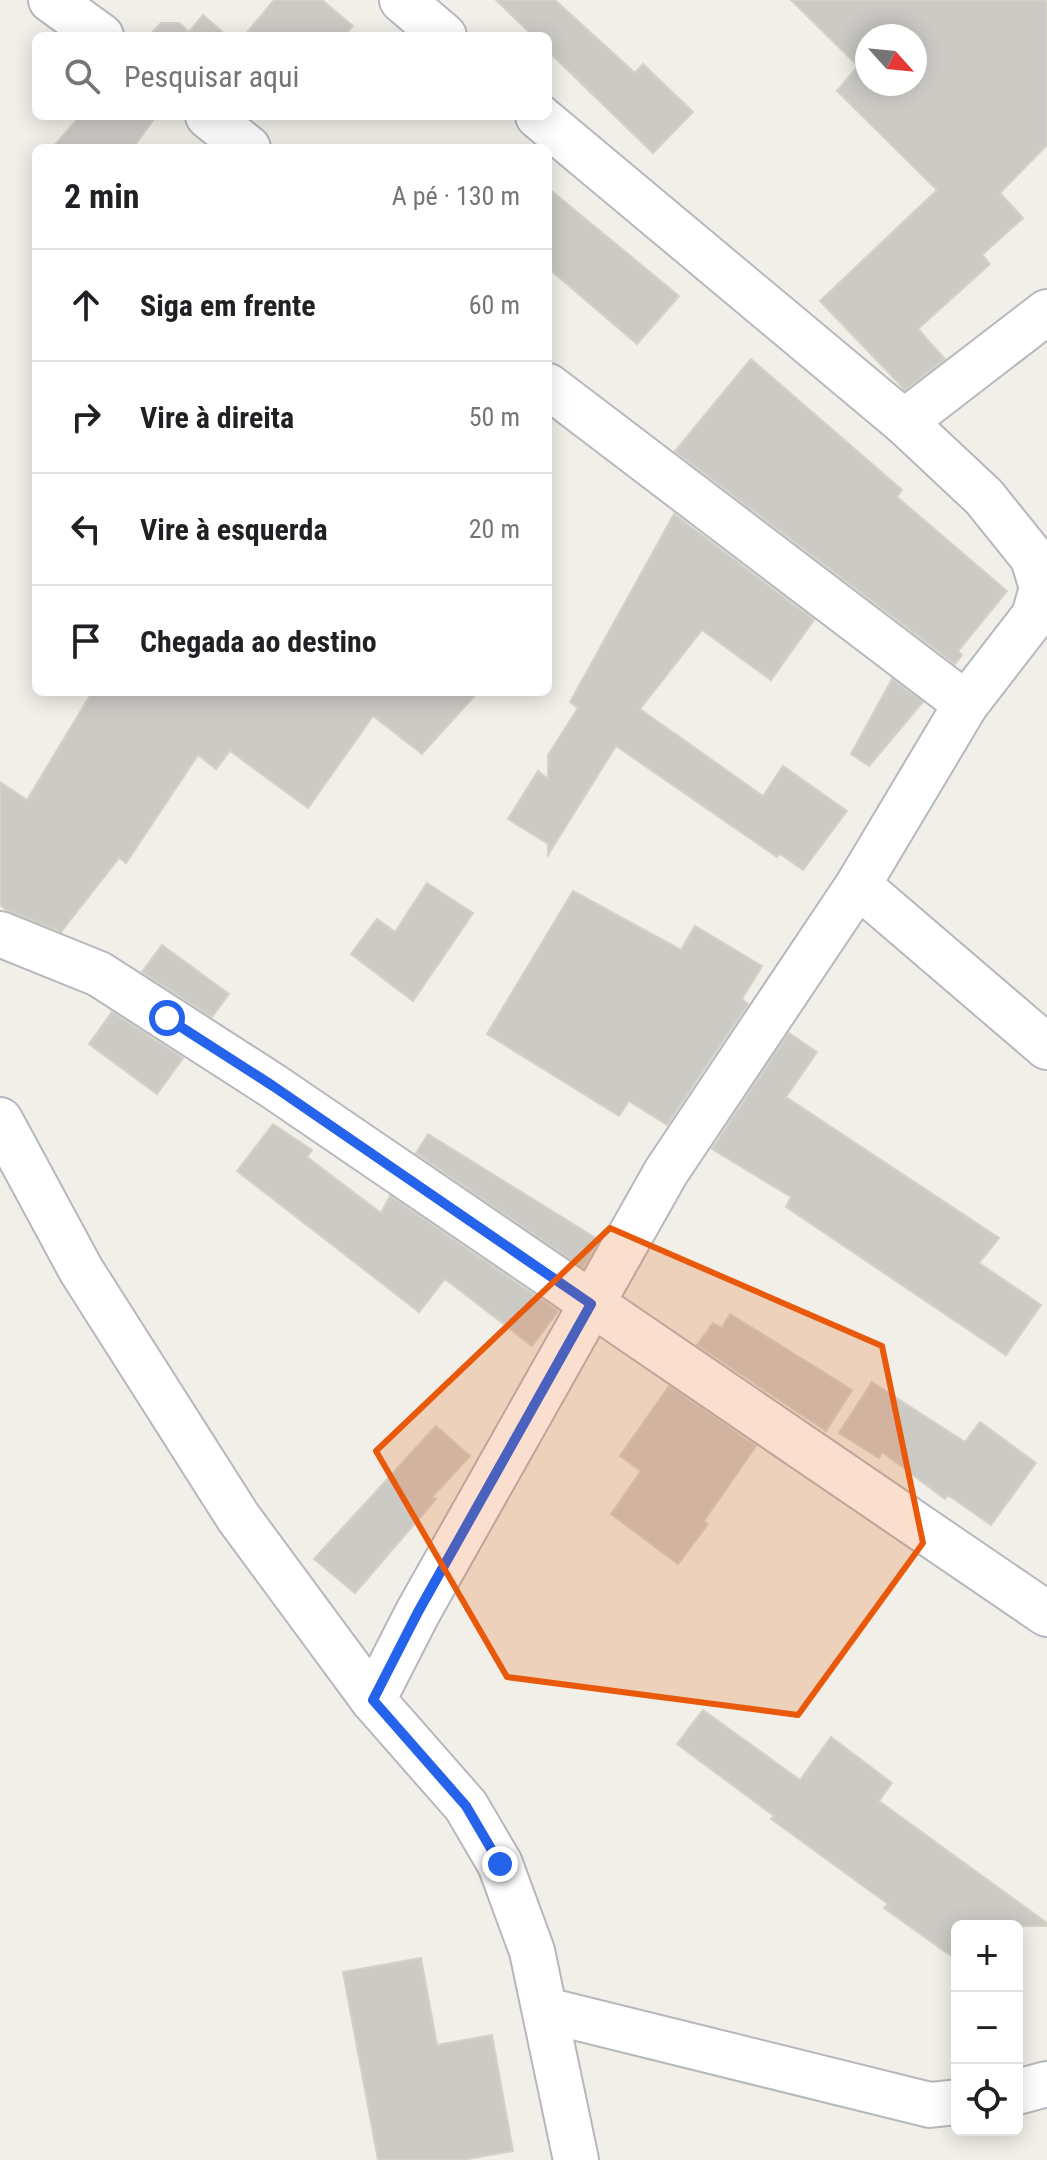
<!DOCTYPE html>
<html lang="pt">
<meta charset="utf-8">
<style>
body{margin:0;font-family:"Roboto Condensed",sans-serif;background:#f2f2f2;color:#202124}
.controls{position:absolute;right:24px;bottom:24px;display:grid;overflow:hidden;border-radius:12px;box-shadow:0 4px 20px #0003}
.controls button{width:72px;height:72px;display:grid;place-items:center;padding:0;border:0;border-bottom:2px solid #e0e0e0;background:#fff;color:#202124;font:40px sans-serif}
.compass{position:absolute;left:855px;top:24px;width:72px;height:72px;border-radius:50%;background:#fff;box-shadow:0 4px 20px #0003;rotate:117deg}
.stop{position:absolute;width:24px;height:24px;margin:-18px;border:6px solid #2563eb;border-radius:50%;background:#fff}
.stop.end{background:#2563eb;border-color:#fff;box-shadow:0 2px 8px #0008}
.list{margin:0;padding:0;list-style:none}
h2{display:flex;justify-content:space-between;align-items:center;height:104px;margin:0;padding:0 32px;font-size:34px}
h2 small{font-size:26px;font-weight:400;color:#757577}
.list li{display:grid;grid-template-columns:52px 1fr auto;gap:24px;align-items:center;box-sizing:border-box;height:112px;padding:0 32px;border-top:2px solid #e0e0e0}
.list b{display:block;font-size:30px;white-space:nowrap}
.list em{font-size:26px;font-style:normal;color:#757577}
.icon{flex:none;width:44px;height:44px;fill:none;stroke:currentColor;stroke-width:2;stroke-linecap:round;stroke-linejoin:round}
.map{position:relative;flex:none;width:1047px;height:2160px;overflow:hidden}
.search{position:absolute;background:#fff;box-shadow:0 4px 20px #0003;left:32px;top:32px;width:520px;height:88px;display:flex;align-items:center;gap:20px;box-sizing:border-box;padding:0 28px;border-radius:12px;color:#757577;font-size:30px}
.panel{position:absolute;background:#fff;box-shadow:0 4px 20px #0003;left:32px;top:144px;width:520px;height:552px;border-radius:12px}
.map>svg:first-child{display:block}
.building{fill:#cccac5;stroke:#d6d1c6;stroke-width:2;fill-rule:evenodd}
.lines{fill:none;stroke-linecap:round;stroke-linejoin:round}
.street-casing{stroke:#b5b8bc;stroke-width:48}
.street{stroke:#fff;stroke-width:44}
.route{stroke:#2563eb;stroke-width:10}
.marked{fill:#e8590c;fill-opacity:0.2;stroke:#e8590c;stroke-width:6;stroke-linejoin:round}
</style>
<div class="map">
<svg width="1047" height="2160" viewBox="0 0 1047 2160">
<rect width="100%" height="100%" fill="#f1efe8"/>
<g class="building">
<path d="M274 0H322L353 26 344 36H244Z"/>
<path d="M496 0H555L635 73 643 64 693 112 653 153 548 51V36H533Z"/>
<path d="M791 0H1047V145L1000 193 1023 218 982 255 990 264 918 329 945 359 905 390 820 301 937 190 837 91 858 66ZM867 36H915V84H867Z"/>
<path d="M203 15 227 36H149L161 23H179L189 32Z"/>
<path d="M80 116H156L133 148H52Z"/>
<path d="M548 188 679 296 637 344 548 268Z"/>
<path d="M751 359 902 490 897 497 1007 591 958 651 962 655 955 664 675 451Z"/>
<path d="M674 514 814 620 771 680 702 630 640 709 763 796 783 766 847 811 803 870 780 854 777 857 616 746 548 855V844L508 819 538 771 548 779V755L578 708 570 702Z"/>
<path d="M892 679 923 702 869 766 851 754Z"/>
<path d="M92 692H478L422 754 373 716 308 808 230 751 216 769 198 755 126 863 119 858 61 932 6 910 0 905V782L27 800Z"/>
<path d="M427 883 473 913 413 1001 351 954 377 919 395 932Z"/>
<path d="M573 891 681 950 695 926 762 966 742 999 748 1004 667 1125 629 1101 619 1116 487 1034Z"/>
<path d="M162 945 229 994 212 1017 142 972Z"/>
<path d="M112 1012 183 1058 157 1094 89 1044Z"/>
<path d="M789 1033 817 1052 786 1097 999 1238 979 1263 1041 1305 1006 1355 786 1207 791 1197 712 1149Z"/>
<path d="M273 1124 312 1150 307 1157 381 1213 390 1196 558 1311 532 1346 445 1279 419 1312 237 1171Z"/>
<path d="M428 1134 599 1240 583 1268 416 1153Z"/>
<path d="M730 1314 852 1390 826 1431 697 1345 713 1323 722 1328Z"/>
<path d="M872 1382 965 1442 980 1422 1036 1463 991 1525 948 1495 945 1499 882 1452 879 1458 839 1433Z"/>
<path d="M669 1386 756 1446 704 1521 708 1524 678 1564 611 1514 641 1471 620 1456Z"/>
<path d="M436 1426 470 1456 432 1497 436 1499 355 1593 314 1559Z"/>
<path d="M703 1710 800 1780 831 1737 892 1783 879 1801 1047 1923V1926H957V1960L884 1908 888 1904 771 1819 774 1816 677 1744Z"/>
<path d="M421 1958 437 2045 492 2035 513 2151 462 2160H378L343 1972Z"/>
</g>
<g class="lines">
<g class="street-casing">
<g id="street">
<path d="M51 0 101 36"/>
<path d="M402 0 444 36"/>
<path d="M208 116 248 148"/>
<path d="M538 116 904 422 984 497 1033 558 1042 588 1034 616 966 704 858 885 666 1172 418 1612 373 1700 466 1806 500 1864 532 1951 576 2160"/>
<path d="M548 386 966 704"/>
<path d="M904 422 1047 312"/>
<path d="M858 885 1047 1047"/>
<path d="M0 934 99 974 273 1086 1047 1614"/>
<path d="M0 1120 81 1270 238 1517 373 1700"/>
<path d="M546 2010 930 2105 957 2102"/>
<path d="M1017 2092 1047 2084"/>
</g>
</g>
<use href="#street" class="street"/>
</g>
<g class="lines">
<path class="route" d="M167 1018 273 1086 591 1304 418 1612 373 1700 466 1806 500 1864"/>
</g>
<path class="marked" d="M610 1228 882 1346 923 1543 798 1715 507 1677 376 1451Z"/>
</svg>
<div class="controls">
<button>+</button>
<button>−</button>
<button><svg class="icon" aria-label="locate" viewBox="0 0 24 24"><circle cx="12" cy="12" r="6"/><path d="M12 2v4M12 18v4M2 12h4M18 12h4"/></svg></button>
</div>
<svg class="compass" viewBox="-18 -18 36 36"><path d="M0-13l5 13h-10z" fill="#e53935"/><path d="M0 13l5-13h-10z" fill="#757577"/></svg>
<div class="stop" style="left:167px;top:1018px"></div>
<div class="stop end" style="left:500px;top:1864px"></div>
<div class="search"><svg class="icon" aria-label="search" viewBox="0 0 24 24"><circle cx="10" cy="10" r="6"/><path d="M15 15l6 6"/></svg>Pesquisar aqui</div>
<section class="panel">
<h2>2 min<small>A pé · 130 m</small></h2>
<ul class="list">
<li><svg class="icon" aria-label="ahead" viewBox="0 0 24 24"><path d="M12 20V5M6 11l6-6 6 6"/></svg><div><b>Siga em frente</b></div><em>60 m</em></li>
<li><svg class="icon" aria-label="right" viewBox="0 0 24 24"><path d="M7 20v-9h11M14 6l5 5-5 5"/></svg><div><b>Vire à direita</b></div><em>50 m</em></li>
<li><svg class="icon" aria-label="left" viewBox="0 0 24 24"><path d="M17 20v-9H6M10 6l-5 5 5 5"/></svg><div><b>Vire à esquerda</b></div><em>20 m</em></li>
<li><svg class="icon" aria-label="arrive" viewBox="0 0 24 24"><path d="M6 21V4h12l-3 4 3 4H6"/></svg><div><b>Chegada ao destino</b></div></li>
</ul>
</section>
</div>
